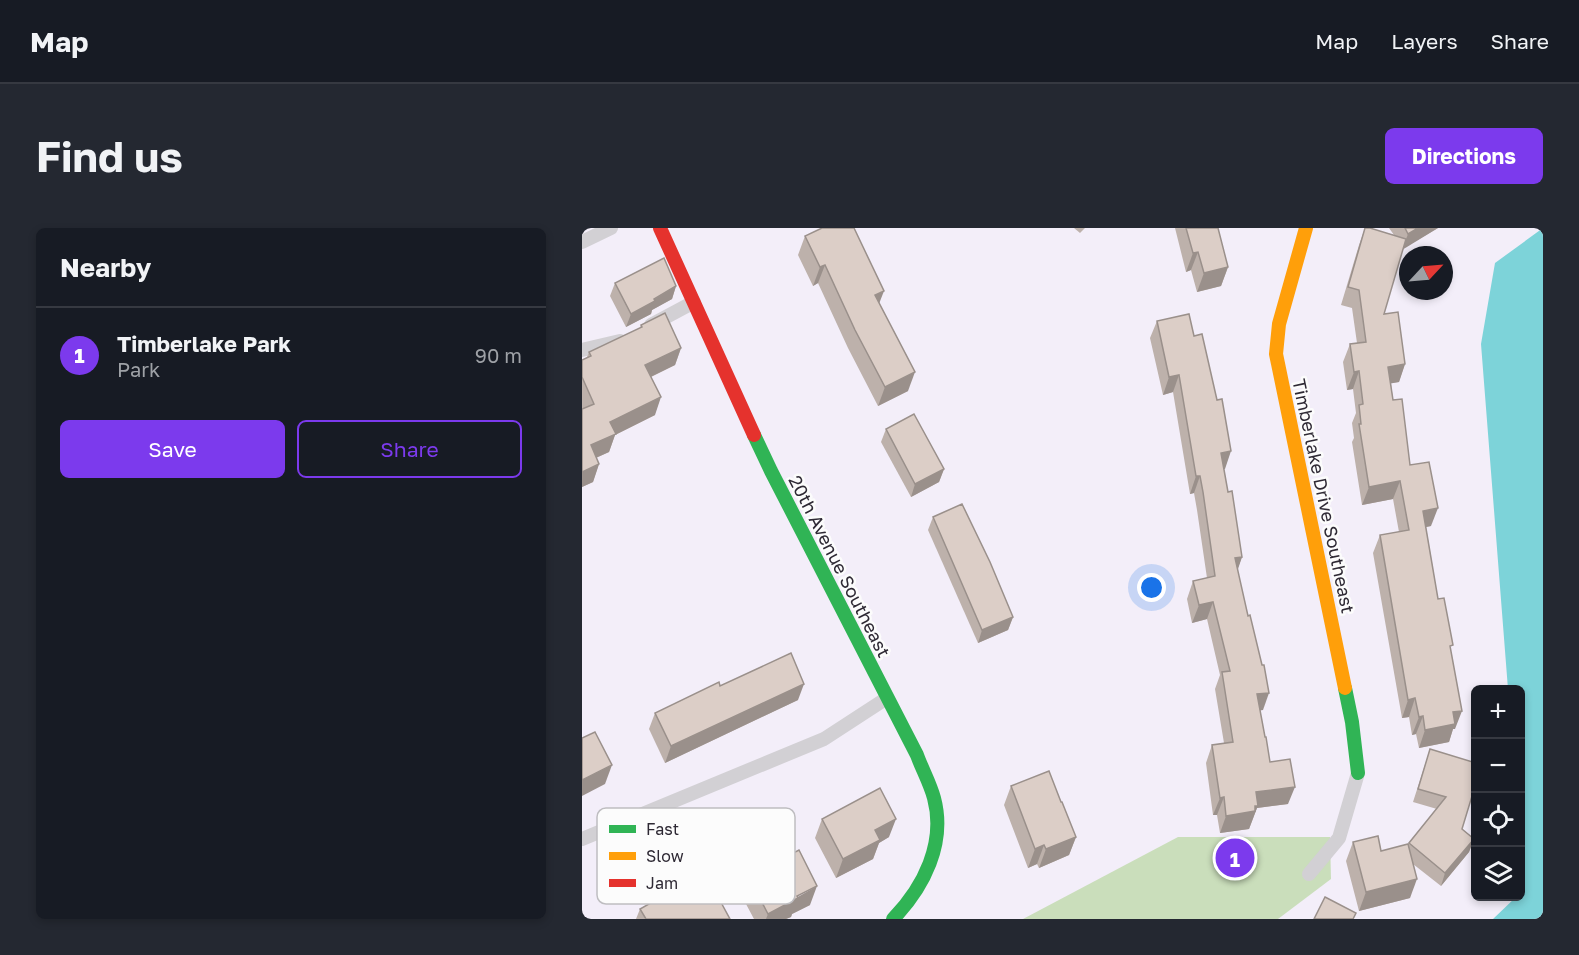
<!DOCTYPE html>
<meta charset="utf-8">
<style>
body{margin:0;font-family:"Golos Text",sans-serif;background:#242831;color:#f1f3f6}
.controls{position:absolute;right:18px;bottom:18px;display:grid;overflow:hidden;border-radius:9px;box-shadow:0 3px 9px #0003}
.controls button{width:54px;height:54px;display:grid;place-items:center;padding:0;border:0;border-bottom:2px solid #363941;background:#171b24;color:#f1f3f6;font:30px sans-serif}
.compass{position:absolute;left:817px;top:18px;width:54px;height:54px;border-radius:50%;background:#171b24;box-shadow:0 3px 9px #0003;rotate:64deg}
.you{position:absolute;left:570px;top:360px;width:21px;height:21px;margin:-15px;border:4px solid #fff;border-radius:50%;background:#1a73e8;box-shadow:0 0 0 9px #1a73e833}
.badge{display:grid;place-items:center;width:39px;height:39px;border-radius:50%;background:#7c3aed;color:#fff;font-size:20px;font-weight:700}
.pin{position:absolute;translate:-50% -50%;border:3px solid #fff;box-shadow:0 2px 6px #0006}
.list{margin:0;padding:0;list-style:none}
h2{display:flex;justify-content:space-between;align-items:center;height:78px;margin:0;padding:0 24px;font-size:26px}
h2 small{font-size:20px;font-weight:400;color:#9ea1a6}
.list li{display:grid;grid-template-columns:39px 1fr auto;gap:18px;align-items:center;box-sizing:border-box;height:96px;padding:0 24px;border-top:2px solid #363941}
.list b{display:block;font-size:22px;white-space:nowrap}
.list p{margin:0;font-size:20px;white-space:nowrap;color:#9ea1a6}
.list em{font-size:20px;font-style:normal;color:#9ea1a6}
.actions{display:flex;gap:12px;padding:18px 24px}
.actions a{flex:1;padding:14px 0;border:2px solid #7c3aed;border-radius:9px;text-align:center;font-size:21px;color:#7c3aed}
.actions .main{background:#7c3aed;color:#fff}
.icon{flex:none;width:33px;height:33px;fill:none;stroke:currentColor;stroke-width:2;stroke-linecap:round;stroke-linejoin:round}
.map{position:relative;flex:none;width:961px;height:691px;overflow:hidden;border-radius:9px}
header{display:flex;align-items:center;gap:36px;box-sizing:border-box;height:84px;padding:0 30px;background:#171b24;border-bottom:2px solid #363941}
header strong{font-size:28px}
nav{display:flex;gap:33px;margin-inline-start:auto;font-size:21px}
.intro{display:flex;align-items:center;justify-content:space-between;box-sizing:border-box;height:144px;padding:0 36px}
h1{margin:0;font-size:42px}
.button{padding:15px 27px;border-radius:9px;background:#7c3aed;color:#fff;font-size:21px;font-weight:700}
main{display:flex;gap:36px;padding:0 36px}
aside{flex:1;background:#171b24;border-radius:9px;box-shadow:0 3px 9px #0003}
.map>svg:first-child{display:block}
.green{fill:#cadebb}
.water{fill:#7dd3d9}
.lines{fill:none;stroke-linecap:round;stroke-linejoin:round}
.lane{stroke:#d2d0d4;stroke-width:14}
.fast{stroke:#30b455;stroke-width:14}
.slow{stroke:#ff9f0a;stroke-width:14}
.jam{stroke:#e5322d;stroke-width:14}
.wall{fill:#bdb1ab}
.shaded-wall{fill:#9a908b}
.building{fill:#dccec7;stroke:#9a908b;stroke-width:1.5}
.labels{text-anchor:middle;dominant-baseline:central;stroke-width:5;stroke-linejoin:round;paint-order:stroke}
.street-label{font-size:18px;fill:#2e2934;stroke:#fcfcfc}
.key{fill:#fcfcfc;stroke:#bebdc0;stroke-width:1.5}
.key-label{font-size:16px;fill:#2e2934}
</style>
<header>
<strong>Map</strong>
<nav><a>Map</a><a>Layers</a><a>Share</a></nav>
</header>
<div class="intro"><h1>Find us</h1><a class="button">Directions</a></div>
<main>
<aside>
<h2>Nearby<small></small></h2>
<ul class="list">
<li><span class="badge">1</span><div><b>Timberlake Park</b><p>Park</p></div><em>90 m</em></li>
</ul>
<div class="actions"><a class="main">Save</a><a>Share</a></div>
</aside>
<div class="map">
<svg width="961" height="691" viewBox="0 0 961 691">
<rect width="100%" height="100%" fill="#f3eef9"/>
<path class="green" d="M596 609H748L749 651 696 691H441Z"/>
<path class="water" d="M961 0V691H911L934 669 939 668V461H926L899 116 913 35Z"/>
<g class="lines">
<g class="lane">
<path d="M0 14 29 0"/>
<path d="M69 97 112 74"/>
<path d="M0 122 38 113"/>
<path d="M0 611 242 511 305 470"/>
<path d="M727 646 757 610 776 545"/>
</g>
<g class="fast">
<path d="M172 207 189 243 335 527C340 541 348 555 352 570 364 615 342 659 311 691"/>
<path d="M763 460 770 494 776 545"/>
</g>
<path class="slow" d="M724 0 697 96 694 126 763 460"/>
<path class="jam" d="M78 0 172 207"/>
</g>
<g class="wall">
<path d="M492 0H503L498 5Z"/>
<path d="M593 0H636L646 39 639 58 615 64 609 42 604 44Z"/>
<path d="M783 0 812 7 807 0H856L820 21 802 86 823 136 817 154 809 155 811 172 828 237 849 298 844 299 856 371 869 424 873 501H871L867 514 837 520 834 506 830 507 827 489 820 490 791 325 798 307 817 304 811 271 780 277 770 214 772 210 770 195 774 185 771 161 765 162 761 134 768 116 775 115 770 80 759 77 777 17Z"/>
<path d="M223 8 297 75 326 163 296 178 266 120 236 55 231 58 216 27Z"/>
<path d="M33 55 94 58 90 71 70 82 69 86 44 99 28 68Z"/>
<path d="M575 93 643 241H642L646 264 660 329 655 342 681 482H678L683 509 688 534 706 576 675 580 667 601 638 605 635 587H631L624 535 630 517 642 515 633 461 638 447 625 391 610 395 605 371 611 353 625 350 615 282 612 265 608 266 591 164 581 167 568 110Z"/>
<path d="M59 97 99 120 93 137 69 149 73 187 33 207 27 224 14 230 17 236 11 254 0 259V132L5 129 7 124 58 100Z"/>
<path d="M304 201 362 241 357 254 329 269 299 214Z"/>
<path d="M351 289 431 389 426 402 396 415 346 302Z"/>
<path d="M138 458 216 472 83 535 67 501 73 485Z"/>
<path d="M848 521 880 601 892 611 887 624 859 658 831 636 828 670 777 683 764 633 771 614 799 623 826 616 855 581 831 574Z"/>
<path d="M429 558 479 574 494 609 487 627 457 640 455 636 446 640 422 577Z"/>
<path d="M240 591 307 609 297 615 291 631 254 650 233 610Z"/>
<path d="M179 642 228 677 210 686 209 689 204 691H172L164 676 171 657 174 656Z"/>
<path d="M101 671 148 691H54L58 681Z"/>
</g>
<g class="shaded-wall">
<path d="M836 0H856L820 22 826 6Z"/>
<path d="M616 24 609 42 604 44 611 25Z"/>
<path d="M243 37 236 55 231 58 238 39Z"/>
<path d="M646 39 639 58 615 64 622 45Z"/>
<path d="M94 58 90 71 70 82 69 86 44 99 49 86Z"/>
<path d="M302 63 295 81 293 67Z"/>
<path d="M99 120 93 137 56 155 63 137Z"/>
<path d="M823 136 817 154 800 157 806 139Z"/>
<path d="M777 143 771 161 765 162 772 144Z"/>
<path d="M333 144 326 163 296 178 303 159Z"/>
<path d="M597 147 591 164 581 167 587 149Z"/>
<path d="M79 169 73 187 33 207 27 224 2 235 9 217 28 194Z"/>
<path d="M649 223 643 241 633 242 639 225Z"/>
<path d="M17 236 11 254 0 259V244Z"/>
<path d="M362 241 357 254 329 269 333 256Z"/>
<path d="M614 248H618L612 265 608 266Z"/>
<path d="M818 253 811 271 780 277 787 259Z"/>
<path d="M856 280 849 298 834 301 841 283Z"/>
<path d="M660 329 654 347 653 330Z"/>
<path d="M631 374 625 391 610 395 617 377Z"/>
<path d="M431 389 426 402 396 415 400 402Z"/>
<path d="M222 456 216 472 83 535 89 518Z"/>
<path d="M687 465 681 482 669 484 675 466Z"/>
<path d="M833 470 827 489 820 490 826 472Z"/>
<path d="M880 483 873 501H871L867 514 837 520 843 502 871 484Z"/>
<path d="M841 488 834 506 830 507 837 489Z"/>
<path d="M30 537 23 556 0 568V552Z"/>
<path d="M713 559 706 576 675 580 667 601 638 605 644 588 674 564Z"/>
<path d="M642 569 635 587H631L638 570Z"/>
<path d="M314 591 307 609 297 615 291 631 254 650 261 631 293 602Z"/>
<path d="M494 609 487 627 457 640 464 621Z"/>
<path d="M892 611 887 624 859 658 863 645Z"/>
<path d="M462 617 455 636 446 640 453 621Z"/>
<path d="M835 651 828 670 777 683 784 664Z"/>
<path d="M235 658 228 677 210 686 209 689 204 691H184L186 686Z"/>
</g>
<g class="building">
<path d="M240 0H272L302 63 293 67 333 144 303 159 273 102 243 37 238 39 223 8Z"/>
<path d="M604 0H636L646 39 622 45 616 24 611 25Z"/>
<path d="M783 0H788L824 11 802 86 816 84 823 136 806 139 811 172 820 171 828 237 847 234 856 280 841 283 856 371 862 370 871 417 868 418 880 483 871 484 873 496 843 502 841 488 837 489 833 470 826 472 798 307 827 302 818 253 787 259 777 196H779L777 177 781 176 777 143 772 144 768 116 784 114 777 62 766 59Z"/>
<path d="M823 0H836L826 6Z"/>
<path d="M82 30 94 58 72 71 73 73 49 86 33 55Z"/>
<path d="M83 85 99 120 63 137 79 169 28 194 34 206 9 217 17 236 0 244V181L12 176 0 149V132L9 128 7 124 60 99 59 97Z"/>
<path d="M607 86 612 108 620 106 635 172 640 171 649 223 639 225 646 264 650 263 660 329 653 330 666 388 668 387 680 437H682L687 465 675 466 683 509H684L688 534 708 531 713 559 674 564 676 578H673V583L644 588 642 569 638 570 630 517 651 514 640 444 648 443 631 374 617 377 611 353 633 348 621 264 618 248H614L597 147 587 149 575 93Z"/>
<path d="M332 186 362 241 333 256 304 201Z"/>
<path d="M380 276 408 334 431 389 400 402 351 289Z"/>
<path d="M209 425 222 456 89 518 73 485 137 454 138 458Z"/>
<path d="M13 504 30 537 0 552V510Z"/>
<path d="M848 521 894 535V555L880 601 892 611 863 645 827 615 864 569 836 561Z"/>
<path d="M467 543 479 574H480L494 609 464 621 462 617 453 621 429 558Z"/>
<path d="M298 560 314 591 293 602 298 612 261 631 240 591Z"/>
<path d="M796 608 799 623 826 616 835 651 784 664 771 614Z"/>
<path d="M217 622 235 658 215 668 216 670 186 686 171 657 183 651 179 642Z"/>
<path d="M129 656 148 691H64L58 681 95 660 101 671Z"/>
<path d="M743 669 774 685 771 691H732Z"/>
</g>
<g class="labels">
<g class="street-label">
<text transform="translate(742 268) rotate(78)">Timberlake Drive Southeast</text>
<text transform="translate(258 338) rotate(63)">20th Avenue Southeast</text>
</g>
</g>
<rect x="15" y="580" width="198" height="96" rx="9" class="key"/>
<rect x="27" y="597" width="27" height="8" fill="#30b455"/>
<rect x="27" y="624" width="27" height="8" fill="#ff9f0a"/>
<rect x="27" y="651" width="27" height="8" fill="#e5322d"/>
<g class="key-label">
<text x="64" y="607">Fast</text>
<text x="64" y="634">Slow</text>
<text x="64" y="661">Jam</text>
</g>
</svg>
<div class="controls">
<button>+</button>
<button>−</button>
<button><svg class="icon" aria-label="locate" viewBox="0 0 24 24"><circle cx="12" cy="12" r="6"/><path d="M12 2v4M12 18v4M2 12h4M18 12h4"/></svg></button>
<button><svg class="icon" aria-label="layers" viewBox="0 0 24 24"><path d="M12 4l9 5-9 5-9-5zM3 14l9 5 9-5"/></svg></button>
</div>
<svg class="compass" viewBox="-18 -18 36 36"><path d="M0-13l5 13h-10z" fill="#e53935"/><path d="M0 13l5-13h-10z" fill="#9ea1a6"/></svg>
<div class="you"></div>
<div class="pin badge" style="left:653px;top:630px">1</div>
</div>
</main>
